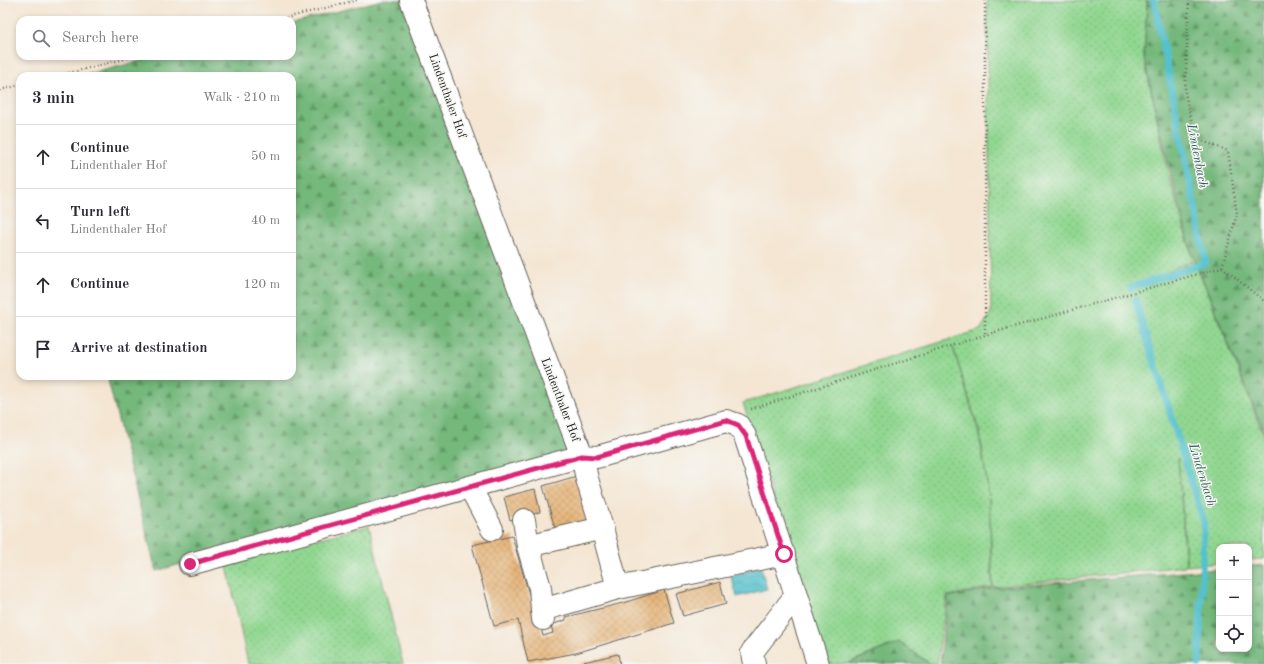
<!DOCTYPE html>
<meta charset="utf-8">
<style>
body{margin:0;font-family:"Old Standard TT",serif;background:#f7f7f7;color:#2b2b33}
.controls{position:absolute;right:12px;bottom:12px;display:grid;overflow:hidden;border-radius:8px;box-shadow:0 2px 6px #0003}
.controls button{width:36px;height:36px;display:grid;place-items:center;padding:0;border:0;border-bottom:1px solid #e1e1e2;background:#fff;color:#2b2b33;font:20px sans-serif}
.stop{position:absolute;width:12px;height:12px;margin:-9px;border:3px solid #db2777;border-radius:50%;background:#fff}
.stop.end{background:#db2777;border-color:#fff;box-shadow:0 1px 4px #0008}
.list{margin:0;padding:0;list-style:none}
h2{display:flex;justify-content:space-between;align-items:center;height:52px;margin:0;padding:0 16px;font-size:17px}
h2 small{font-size:13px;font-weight:400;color:#7c7c81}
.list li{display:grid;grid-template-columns:26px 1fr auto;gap:12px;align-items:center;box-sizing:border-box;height:64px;padding:0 16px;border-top:1px solid #e1e1e2}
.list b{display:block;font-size:15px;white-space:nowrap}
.list p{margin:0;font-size:13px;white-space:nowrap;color:#7c7c81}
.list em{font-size:13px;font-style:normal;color:#7c7c81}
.icon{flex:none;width:22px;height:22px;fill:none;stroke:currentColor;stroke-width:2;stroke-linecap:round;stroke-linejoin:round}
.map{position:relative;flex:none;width:1264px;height:664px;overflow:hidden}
.search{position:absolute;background:#fff;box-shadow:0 2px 6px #0003;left:16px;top:16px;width:280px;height:44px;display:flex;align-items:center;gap:10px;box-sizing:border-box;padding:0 14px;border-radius:12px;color:#7c7c81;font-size:15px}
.panel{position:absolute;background:#fff;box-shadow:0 2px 6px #0003;left:16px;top:72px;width:280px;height:308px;border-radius:12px}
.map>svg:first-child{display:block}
.grass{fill:url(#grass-dots);stroke:#567a56;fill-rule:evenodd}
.forest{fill:url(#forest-firs);stroke:#486a4c}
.water{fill:url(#water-waves);stroke:#386e74}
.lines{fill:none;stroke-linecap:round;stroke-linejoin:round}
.stream{stroke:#54c1cd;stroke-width:7}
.building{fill:url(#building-cross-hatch)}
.minor-casing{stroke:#68635c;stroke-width:24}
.path{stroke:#68635c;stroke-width:2.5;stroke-dasharray:1 3;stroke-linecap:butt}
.minor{stroke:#fff;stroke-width:22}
.route{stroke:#db2777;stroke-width:5}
.labels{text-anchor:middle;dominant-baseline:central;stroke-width:3;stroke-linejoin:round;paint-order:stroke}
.street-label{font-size:12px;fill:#1c1c1c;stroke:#f6f6f2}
.water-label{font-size:13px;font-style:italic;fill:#325e63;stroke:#f6f6f2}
</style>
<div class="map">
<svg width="1264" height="664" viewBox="0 0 1264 664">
<defs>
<pattern id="grass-dots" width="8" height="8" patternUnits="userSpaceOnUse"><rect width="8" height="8" fill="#91d791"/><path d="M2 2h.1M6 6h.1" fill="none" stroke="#7cb87c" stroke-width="1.8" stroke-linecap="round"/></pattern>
<pattern id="forest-firs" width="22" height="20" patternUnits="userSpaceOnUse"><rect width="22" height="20" fill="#74b87b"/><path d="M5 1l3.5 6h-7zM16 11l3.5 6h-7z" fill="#5e9564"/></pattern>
<pattern id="water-waves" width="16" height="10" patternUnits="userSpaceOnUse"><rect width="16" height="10" fill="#54c1cd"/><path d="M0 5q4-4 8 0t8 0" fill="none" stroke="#49a5af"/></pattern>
<pattern id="building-cross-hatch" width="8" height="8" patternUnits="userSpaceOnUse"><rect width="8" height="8" fill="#e6b67b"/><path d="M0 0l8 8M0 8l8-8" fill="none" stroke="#c59c6a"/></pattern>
</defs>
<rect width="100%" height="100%" fill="#f6f6f2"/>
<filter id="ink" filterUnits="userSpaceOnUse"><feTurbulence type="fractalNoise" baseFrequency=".025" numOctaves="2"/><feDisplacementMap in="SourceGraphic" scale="8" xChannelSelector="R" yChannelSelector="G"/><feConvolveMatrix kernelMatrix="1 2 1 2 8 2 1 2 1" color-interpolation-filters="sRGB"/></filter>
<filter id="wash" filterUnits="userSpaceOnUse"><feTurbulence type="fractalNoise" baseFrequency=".012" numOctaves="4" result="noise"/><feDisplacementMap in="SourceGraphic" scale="16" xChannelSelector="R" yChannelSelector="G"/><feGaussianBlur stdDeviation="0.9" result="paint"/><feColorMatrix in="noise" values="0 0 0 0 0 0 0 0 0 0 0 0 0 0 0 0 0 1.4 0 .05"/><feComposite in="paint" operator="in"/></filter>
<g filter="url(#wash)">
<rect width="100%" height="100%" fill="#f4e6d3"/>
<g class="grass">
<path d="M987 0H1147L1144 58 1169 176 1193 260 1129 290 1130 291 1195 261 1264 436V559L1249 560V547H1219V563L1187 566 1178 458 1186 566 993 587 989 498 992 587 947 596 937 664H931L899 642 850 662 848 664H826L743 403 951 339 980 330 991 313ZM953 347 980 433 989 496 979 434Z"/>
<path d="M369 526 403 664H248L226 561Z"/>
</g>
<g class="forest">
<path d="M382 0H411L576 443 553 461 156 571 107 376H292V76H81L160 56H292V23Z"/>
<path d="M1147 0H1264V432L1191 250 1171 176 1144 58Z"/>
<path d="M1264 565V664H940L948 597 993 588 1219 569V649H1249V566Z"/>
<path d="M899 642 930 664H849L850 663Z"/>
</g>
<path class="water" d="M761 567 767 589 737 597 731 576Z"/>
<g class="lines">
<g class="stream">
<path d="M1131 288 1132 287 1206 263 1154 0"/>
<path d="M1135 300 1204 522 1199 664"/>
</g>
</g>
<g id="blocks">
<g class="building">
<path d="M580 475 594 521 556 532 543 486Z"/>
<path d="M535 489 540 512 510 520 504 497Z"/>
<path d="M512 536 535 615H538L543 636 553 633 551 625 566 620V617L623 603 664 590 674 623 576 653 528 662 518 620 494 626 472 545Z"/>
<path d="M720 582 726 604 683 616 676 594Z"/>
<path d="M618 654 620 664H579V663Z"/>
</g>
</g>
</g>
<g filter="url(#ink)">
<use href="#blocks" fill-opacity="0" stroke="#68635c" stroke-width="1"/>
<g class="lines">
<g class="minor-casing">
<g id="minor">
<path d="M411 0 582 456 597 457 726 421 738 425 745 436 818 664"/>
<path d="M470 487 492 529"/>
<path d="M524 520 528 546 540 588 543 619"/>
<path d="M528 546 602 528"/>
<path d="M190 564 582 456 587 479 602 528 618 588"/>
<path d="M542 610 618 588 784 554"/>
<path d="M754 664 752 652 796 595"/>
</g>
</g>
<g class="path">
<path d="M985 0V335"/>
<path d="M1189 0 1185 93 1195 138 1228 151 1237 214 1222 267"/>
<path d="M278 20 357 0"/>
<path d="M57 76 136 56"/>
<path d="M0 90 20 85"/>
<path d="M1222 267 1264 301"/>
<path d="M751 409 985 335 1222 267"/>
</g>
<use href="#minor" class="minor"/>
</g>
</g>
<g class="lines" filter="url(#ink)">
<path class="route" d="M190 564 582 456 597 457 726 420 738 425 746 436 784 554"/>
</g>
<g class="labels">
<g class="street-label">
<text transform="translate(447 96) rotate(70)">Lindenthaler Hof</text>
<text transform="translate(560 400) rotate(69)">Lindenthaler Hof</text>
</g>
<g class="water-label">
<text transform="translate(1197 156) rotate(79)">Lindenbach</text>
<text transform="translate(1202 475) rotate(73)">Lindenbach</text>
</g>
</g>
</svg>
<div class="controls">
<button>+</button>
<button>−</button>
<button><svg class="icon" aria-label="locate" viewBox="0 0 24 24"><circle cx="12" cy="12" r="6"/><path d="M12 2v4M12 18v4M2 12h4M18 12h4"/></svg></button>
</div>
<div class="stop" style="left:784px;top:554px"></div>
<div class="stop end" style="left:190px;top:564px"></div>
<div class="search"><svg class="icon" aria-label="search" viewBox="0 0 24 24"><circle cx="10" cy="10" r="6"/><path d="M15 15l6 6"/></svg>Search here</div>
<section class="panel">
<h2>3 min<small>Walk · 210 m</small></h2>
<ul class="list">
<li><svg class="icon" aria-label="ahead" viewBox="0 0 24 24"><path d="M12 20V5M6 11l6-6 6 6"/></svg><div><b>Continue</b><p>Lindenthaler Hof</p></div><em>50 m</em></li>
<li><svg class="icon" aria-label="left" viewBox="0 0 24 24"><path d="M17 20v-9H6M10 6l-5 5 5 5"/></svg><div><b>Turn left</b><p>Lindenthaler Hof</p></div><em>40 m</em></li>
<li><svg class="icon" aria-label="ahead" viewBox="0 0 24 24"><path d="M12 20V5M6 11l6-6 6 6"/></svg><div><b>Continue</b></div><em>120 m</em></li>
<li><svg class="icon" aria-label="arrive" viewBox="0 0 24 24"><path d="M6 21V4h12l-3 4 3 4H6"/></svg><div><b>Arrive at destination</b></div></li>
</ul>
</section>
</div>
